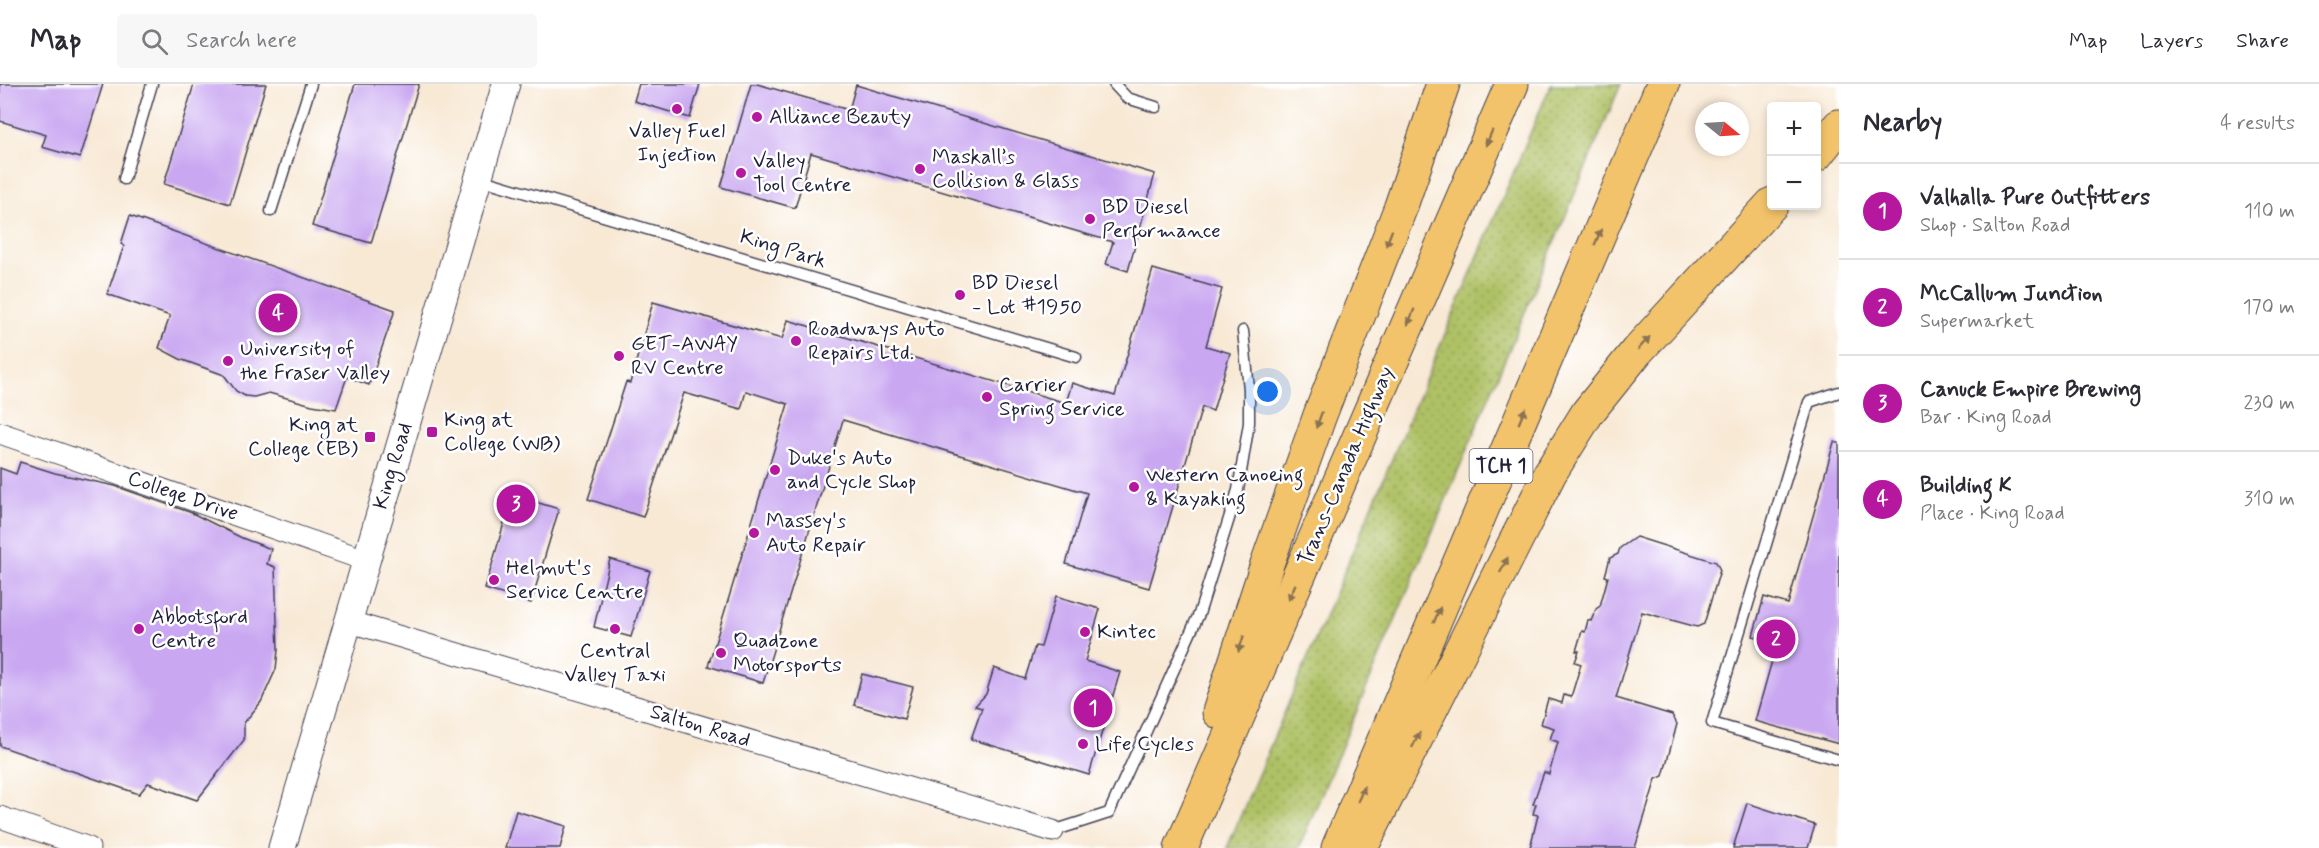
<!DOCTYPE html>
<meta charset="utf-8">
<style>
body{margin:0;font-family:Mynerve,sans-serif;background:#f7f7f7;color:#2b2b33}
.controls{position:absolute;right:18px;top:18px;display:grid;overflow:hidden;border-radius:6px;box-shadow:0 3px 9px #0003}
.controls button{width:54px;height:54px;display:grid;place-items:center;padding:0;border:0;border-bottom:2px solid #e1e1e2;background:#fff;color:#2b2b33;font:30px sans-serif}
.compass{position:absolute;left:1695px;top:18px;width:54px;height:54px;border-radius:50%;background:#fff;box-shadow:0 3px 9px #0003;rotate:108deg}
.you{position:absolute;left:1268px;top:308px;width:21px;height:21px;margin:-15px;border:4px solid #fff;border-radius:50%;background:#1a73e8;box-shadow:0 0 0 9px #1a73e833}
.badge{display:grid;place-items:center;width:39px;height:39px;border-radius:50%;background:#b5179e;color:#fff;font-size:20px;font-weight:700}
.pin{position:absolute;translate:-50% -50%;border:3px solid #fff;box-shadow:0 2px 6px #0006}
.list{margin:0;padding:0;list-style:none}
h2{display:flex;justify-content:space-between;align-items:center;height:78px;margin:0;padding:0 24px;font-size:26px}
h2 small{font-size:20px;font-weight:400;color:#7c7c81}
.list li{display:grid;grid-template-columns:39px 1fr auto;gap:18px;align-items:center;box-sizing:border-box;height:96px;padding:0 24px;border-top:2px solid #e1e1e2}
.list b{display:block;font-size:22px;white-space:nowrap}
.list p{margin:0;font-size:20px;white-space:nowrap;color:#7c7c81}
.list em{font-size:20px;font-style:normal;color:#7c7c81}
.icon{flex:none;width:33px;height:33px;fill:none;stroke:currentColor;stroke-width:2;stroke-linecap:round;stroke-linejoin:round}
.map{position:relative;flex:none;width:1839px;height:764px;overflow:hidden}
header{display:flex;align-items:center;gap:36px;box-sizing:border-box;height:84px;padding:0 30px;background:#fff;border-bottom:2px solid #e1e1e2}
header strong{font-size:28px}
nav{display:flex;gap:33px;margin-inline-start:auto;font-size:21px}
.search{width:420px;height:54px;background:#f7f7f7;display:flex;align-items:center;gap:15px;box-sizing:border-box;padding:0 21px;border-radius:6px;color:#7c7c81;font-size:22px}
main{display:flex}
aside{flex:1;background:#fff}
.map>svg:first-child{display:block}
.grass{fill:url(#grass-dots);stroke:#687250;stroke-width:1.5}
.building{fill:#c9a7f1}
.lines{fill:none;stroke-linecap:round;stroke-linejoin:round}
.service-casing{stroke:#424052;stroke-width:13}
.minor-casing{stroke:#424052;stroke-width:23}
.tertiary-casing{stroke:#424052;stroke-width:29}
.motorway-casing{stroke:#424052;stroke-width:35}
.service{stroke:#fff;stroke-width:10}
.minor{stroke:#fff;stroke-width:21}
.tertiary{stroke:#fff;stroke-width:27}
.motorway{stroke:#f2c36a;stroke-width:33}
.oneway{fill:#8a7252}
.poi-dot{fill:#b5179e;stroke:#fff;stroke-width:2}
.labels{text-anchor:middle;dominant-baseline:central;stroke-width:5;stroke-linejoin:round;paint-order:stroke}
.shield{fill:#fff;stroke:#646476;stroke-width:1.5}
.shield-label{font-size:20px;font-weight:bold;fill:#22223b}
.poi-label{font-size:21px;fill:#22223b;stroke:#fff;text-anchor:start}
.street-label{font-size:21px;fill:#22223b;stroke:#fff}
</style>
<header>
<strong>Map</strong>
<div class="search"><svg class="icon" aria-label="search" viewBox="0 0 24 24"><circle cx="10" cy="10" r="6"/><path d="M15 15l6 6"/></svg>Search here</div>
<nav><a>Map</a><a>Layers</a><a>Share</a></nav>
</header>
<main>
<div class="map">
<svg width="1839" height="764" viewBox="0 0 1839 764">
<defs>
<pattern id="grass-dots" width="8" height="8" patternUnits="userSpaceOnUse" patternTransform="scale(1.5)"><rect width="8" height="8" fill="#afc165"/><path d="M2 2h.1M6 6h.1" fill="none" stroke="#8e9c54" stroke-width="1.8" stroke-linecap="round"/></pattern>
</defs>
<rect width="100%" height="100%" fill="#fff"/>
<filter id="ink" filterUnits="userSpaceOnUse"><feTurbulence type="fractalNoise" baseFrequency=".0167" numOctaves="2"/><feDisplacementMap in="SourceGraphic" scale="12" xChannelSelector="R" yChannelSelector="G"/><feConvolveMatrix kernelMatrix="1 2 1 2 8 2 1 2 1" color-interpolation-filters="sRGB"/></filter>
<filter id="wash" filterUnits="userSpaceOnUse"><feTurbulence type="fractalNoise" baseFrequency=".008" numOctaves="4" result="noise"/><feDisplacementMap in="SourceGraphic" scale="24" xChannelSelector="R" yChannelSelector="G"/><feGaussianBlur stdDeviation="1.35" result="paint"/><feColorMatrix in="noise" values="0 0 0 0 0 0 0 0 0 0 0 0 0 0 0 0 0 1.4 0 .05"/><feComposite in="paint" operator="in"/></filter>
<g filter="url(#wash)">
<rect width="100%" height="100%" fill="#f8e9d5"/>
<path class="grass" d="M1551 0H1621L1299 764H1227Z"/>
<g id="blocks">
<g class="building">
<path d="M0 0H103L80 74 42 63 46 51 0 37Z"/>
<path d="M194 0H266L230 120 164 100Z"/>
<path d="M355 0H419L371 159 312 142Z"/>
<path d="M639 0H700L690 34 634 17Z"/>
<path d="M751 0H757L849 26 856 1 1155 90 1128 187 1106 180 1113 158 811 69 795 124 721 103Z"/>
<path d="M130 132 395 226 369 301 347 293 336 325 312 321 269 309 254 313 245 312 236 307 224 291 180 275 159 264 170 232 107 210 124 162 121 160Z"/>
<path d="M1153 185 1222 205 1206 262 1230 269 1213 327 1202 323 1149 504 1066 480 1087 409 843 336 763 599 708 582 788 320 746 307 741 325 684 309 643 433 588 415 626 298 630 299 653 218 782 255 788 236 1066 319 1072 299 1115 312Z"/>
<path d="M1834 358 1839 359V660L1755 637 1777 559 1753 552 1764 513 1788 520Z"/>
<path d="M20 378 55 389 115 402 192 429 242 454 271 465 267 480 275 483 278 566 276 585 261 618 244 639V656L197 716 148 699 139 710 0 662V384L16 390Z"/>
<path d="M512 411 559 425 531 519 485 505Z"/>
<path d="M1636 453 1716 478 1720 486 1704 540 1697 543 1642 528 1616 614 1672 631 1677 640 1663 692 1656 695 1635 764H1530L1538 731 1533 730 1536 720H1533L1544 688 1549 690 1558 658 1550 655 1554 644 1541 640 1548 615 1562 619 1564 611 1571 613 1581 580 1575 578 1579 567H1576L1582 547 1585 548 1588 536 1591 537 1596 525 1600 522 1608 493 1605 492 1610 474 1618 470 1620 464Z"/>
<path d="M610 475 650 487 631 553 594 543Z"/>
<path d="M1056 512 1100 525 1085 577 1120 588 1089 691 971 655 982 624 975 622 986 610 994 584 1025 595 1035 562 1041 563Z"/>
<path d="M862 590 913 603 904 635 854 621Z"/>
<path d="M1747 719 1815 741 1808 764H1733Z"/>
<path d="M516 727 566 742 560 764H505Z"/>
</g>
</g>
</g>
<g filter="url(#ink)">
<use href="#blocks" fill-opacity="0" stroke="#424052" stroke-width="1.5"/>
<g class="lines">
<g class="service-casing">
<g id="service">
<path d="M1114 0 1127 14 1156 23"/>
<path d="M124 95 152 0"/>
<path d="M479 95 1076 273"/>
<path d="M271 127 311 0"/>
<path d="M1839 308 1809 318 1712 639 1839 676"/>
<path d="M1053 747 1109 729 1199 530 1238 406 1249 339V305L1243 247"/>
</g>
</g>
<g class="minor-casing">
<g id="minor">
<path d="M0 349 365 476"/>
<path d="M347 537 1053 747"/>
<path d="M0 733 89 764"/>
</g>
</g>
<g class="tertiary-casing">
<path id="tertiary" d="M282 764 506 0"/>
</g>
<g class="motorway-casing">
<g id="motorway">
<path d="M1816 71 1839 42"/>
<path d="M1219 628 1267 480 1320 331 1400 125 1443 0"/>
<path d="M1181 764 1512 0"/>
<path d="M1338 764 1663 0"/>
<path d="M1361 764 1550 389 1588 328 1637 267 1772 120"/>
</g>
</g>
<use href="#service" class="service"/>
<use href="#minor" class="minor"/>
<use href="#tertiary" class="tertiary"/>
<use href="#motorway" class="motorway"/>
</g>
<defs><path id="oneway-solid" d="M-6-.8H1V-3.2L6.5 0L1 3.2V.8H-6Z" transform="scale(1.5)"/></defs>
<g class="oneway">
<use href="#oneway-solid" transform="translate(1489 54) rotate(113)"/>
<use href="#oneway-solid" transform="translate(1598 153) rotate(-67)"/>
<use href="#oneway-solid" transform="translate(1389 154) rotate(111)"/>
<use href="#oneway-solid" transform="translate(1411 233) rotate(113)"/>
<use href="#oneway-solid" transform="translate(1644 259) rotate(-47)"/>
<use href="#oneway-solid" transform="translate(1522 332) rotate(-67)"/>
<use href="#oneway-solid" transform="translate(1319 336) rotate(110)"/>
<use href="#oneway-solid" transform="translate(1504 481) rotate(-63)"/>
<use href="#oneway-solid" transform="translate(1292 508) rotate(113)"/>
<use href="#oneway-solid" transform="translate(1437 531) rotate(-67)"/>
<use href="#oneway-solid" transform="translate(1241 560) rotate(108)"/>
<use href="#oneway-solid" transform="translate(1416 656) rotate(-63)"/>
<use href="#oneway-solid" transform="translate(1361 710) rotate(-67)"/>
</g>
</g>
<g class="poi-dot">
<circle cx="677" cy="25" r="6"/>
<circle cx="757" cy="33" r="6"/>
<circle cx="920" cy="85" r="6"/>
<circle cx="741" cy="89" r="6"/>
<circle cx="1090" cy="135" r="6"/>
<circle cx="960" cy="211" r="6"/>
<circle cx="796" cy="257" r="6"/>
<circle cx="619" cy="272" r="6"/>
<circle cx="228" cy="277" r="6"/>
<circle cx="987" cy="313" r="6"/>
<rect x="426" y="342" width="12" height="12" rx="3"/>
<rect x="364" y="347" width="12" height="12" rx="3"/>
<circle cx="775" cy="386" r="6"/>
<circle cx="1134" cy="403" r="6"/>
<circle cx="754" cy="449" r="6"/>
<circle cx="494" cy="496" r="6"/>
<circle cx="139" cy="545" r="6"/>
<circle cx="615" cy="545" r="6"/>
<circle cx="1085" cy="548" r="6"/>
<circle cx="721" cy="569" r="6"/>
<circle cx="1083" cy="660" r="6"/>
</g>
<g class="labels">
<rect class="shield" x="1469.5" y="365" width="63" height="34" rx="4.5"/>
<g class="shield-label">
<text x="1501" y="382">TCH 1</text>
</g>
<g class="poi-label">
<text x="769" y="33">Alliance Beauty</text>
<text x="677" y="47" text-anchor="middle">Valley Fuel<tspan x="677" dy="24">Injection</tspan></text>
<text x="932" y="73">Maskall’s<tspan x="932" dy="24">Collision &amp; Glass</tspan></text>
<text x="753" y="77">Valley<tspan x="753" dy="24">Tool Centre</tspan></text>
<text x="1102" y="123">BD Diesel<tspan x="1102" dy="24">Performance</tspan></text>
<text x="972" y="199">BD Diesel<tspan x="972" dy="24">- Lot #1950</tspan></text>
<text x="808" y="245">Roadways Auto<tspan x="808" dy="24">Repairs Ltd.</tspan></text>
<text x="631" y="260">GET-AWAY<tspan x="631" dy="24">RV Centre</tspan></text>
<text x="240" y="265">University of<tspan x="240" dy="24">the Fraser Valley</tspan></text>
<text x="999" y="301">Carrier<tspan x="999" dy="24">Spring Service</tspan></text>
<text x="444" y="336">King at<tspan x="444" dy="24">College (WB)</tspan></text>
<text x="358" y="341" text-anchor="end">King at<tspan x="358" dy="24">College (EB)</tspan></text>
<text x="787" y="374">Duke's Auto<tspan x="787" dy="24">and Cycle Shop</tspan></text>
<text x="1146" y="391">Western Canoeing<tspan x="1146" dy="24">&amp; Kayaking</tspan></text>
<text x="766" y="437">Massey's<tspan x="766" dy="24">Auto Repair</tspan></text>
<text x="506" y="484">Helmut's<tspan x="506" dy="24">Service Centre</tspan></text>
<text x="151" y="533">Abbotsford<tspan x="151" dy="24">Centre</tspan></text>
<text x="1097" y="548">Kintec</text>
<text x="733" y="557">Quadzone<tspan x="733" dy="24">Motorsports</tspan></text>
<text x="615" y="567" text-anchor="middle">Central<tspan x="615" dy="24">Valley Taxi</tspan></text>
<text x="1095" y="660">Life Cycles</text>
</g>
<g class="street-label">
<text transform="translate(783 165) rotate(17)">King Park</text>
<text transform="translate(393 382) rotate(-73)">King Road</text>
<text transform="translate(1346 382) rotate(-67)">Trans-Canada Highway</text>
<text transform="translate(183 412) rotate(19)">College Drive</text>
<text transform="translate(700 642) rotate(17)">Salton Road</text>
</g>
</g>
</svg>
<div class="controls">
<button>+</button>
<button>−</button>
</div>
<svg class="compass" viewBox="-18 -18 36 36"><path d="M0-13l5 13h-10z" fill="#e53935"/><path d="M0 13l5-13h-10z" fill="#7c7c81"/></svg>
<div class="you"></div>
<div class="pin badge" style="left:1093px;top:624px">1</div>
<div class="pin badge" style="left:1776px;top:555px">2</div>
<div class="pin badge" style="left:516px;top:420px">3</div>
<div class="pin badge" style="left:278px;top:229px">4</div>
</div>
<aside>
<h2>Nearby<small>4 results</small></h2>
<ul class="list">
<li><span class="badge">1</span><div><b>Valhalla Pure Outfitters</b><p>Shop · Salton Road</p></div><em>110 m</em></li>
<li><span class="badge">2</span><div><b>McCallum Junction</b><p>Supermarket</p></div><em>170 m</em></li>
<li><span class="badge">3</span><div><b>Canuck Empire Brewing</b><p>Bar · King Road</p></div><em>230 m</em></li>
<li><span class="badge">4</span><div><b>Building K</b><p>Place · King Road</p></div><em>310 m</em></li>
</ul>
</aside>
</main>
